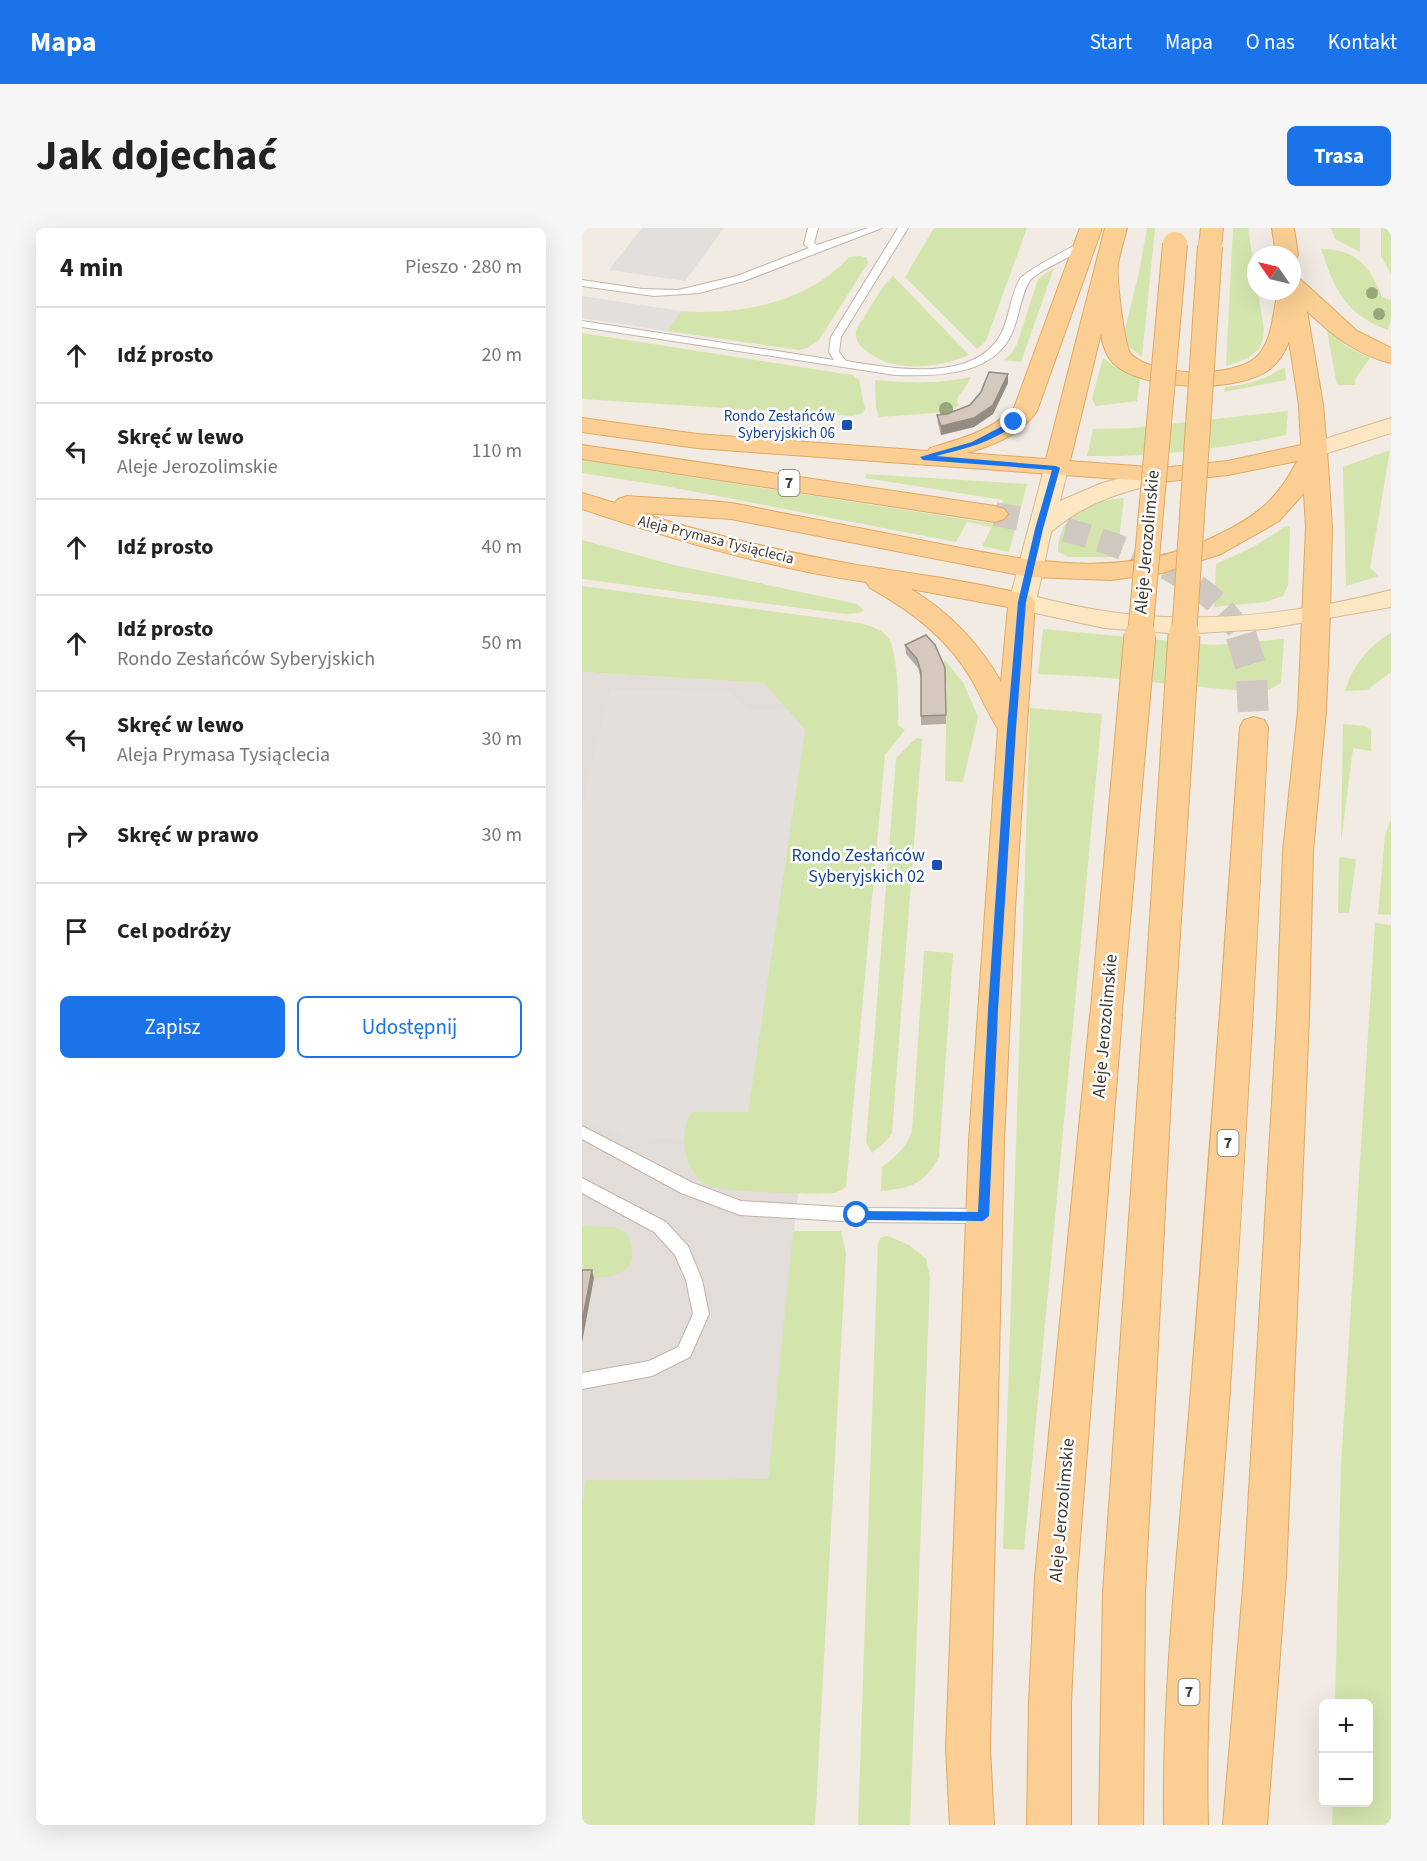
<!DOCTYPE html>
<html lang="pl">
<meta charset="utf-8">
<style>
body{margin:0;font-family:"Source Sans 3",sans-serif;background:#f6f6f6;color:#222}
.controls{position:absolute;right:18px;bottom:18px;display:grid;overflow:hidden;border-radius:9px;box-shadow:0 6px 24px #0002}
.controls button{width:54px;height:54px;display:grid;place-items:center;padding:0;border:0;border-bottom:2px solid #e0e0e0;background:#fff;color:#222;font:30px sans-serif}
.compass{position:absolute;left:665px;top:18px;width:54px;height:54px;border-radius:50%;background:#fff;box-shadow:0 6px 24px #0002;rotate:304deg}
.stop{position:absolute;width:18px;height:18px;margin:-14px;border:4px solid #1a73e8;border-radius:50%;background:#fff}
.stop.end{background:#1a73e8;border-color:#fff;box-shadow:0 2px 6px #0008}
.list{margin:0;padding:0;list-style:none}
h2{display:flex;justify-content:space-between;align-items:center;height:78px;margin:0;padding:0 24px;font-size:26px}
h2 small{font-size:20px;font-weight:400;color:#767676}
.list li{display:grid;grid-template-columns:39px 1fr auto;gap:18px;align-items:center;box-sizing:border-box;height:96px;padding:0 24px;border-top:2px solid #e0e0e0}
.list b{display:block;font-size:22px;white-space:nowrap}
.list p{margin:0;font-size:20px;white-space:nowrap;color:#767676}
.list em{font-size:20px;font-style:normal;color:#767676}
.actions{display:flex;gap:12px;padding:18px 24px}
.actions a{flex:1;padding:14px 0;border:2px solid #1a73e8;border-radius:9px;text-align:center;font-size:21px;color:#1a73e8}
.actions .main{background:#1a73e8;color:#fff}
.icon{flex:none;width:33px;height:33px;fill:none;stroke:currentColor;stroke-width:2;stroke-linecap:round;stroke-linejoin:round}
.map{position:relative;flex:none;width:809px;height:1597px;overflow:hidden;border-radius:9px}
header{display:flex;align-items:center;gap:36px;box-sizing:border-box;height:84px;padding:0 30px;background:#1a73e8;color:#fff}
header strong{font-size:28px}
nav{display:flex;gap:33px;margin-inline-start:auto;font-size:21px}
.intro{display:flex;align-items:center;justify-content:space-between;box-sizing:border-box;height:144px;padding:0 36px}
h1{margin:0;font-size:42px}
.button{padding:15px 27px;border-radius:9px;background:#1a73e8;color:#fff;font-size:21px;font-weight:700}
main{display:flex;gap:36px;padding:0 36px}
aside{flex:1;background:#fff;border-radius:9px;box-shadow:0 6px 24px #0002}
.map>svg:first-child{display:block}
.industrial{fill:#e3ddd9}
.green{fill:#d3e5ad}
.parking{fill:#e2dfdc}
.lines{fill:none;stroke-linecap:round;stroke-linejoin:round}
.primary-tunnel-far1{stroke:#cec8c0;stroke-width:24;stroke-dasharray:24 12;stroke-linecap:butt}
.primary-tunnel{stroke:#cec8c0;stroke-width:31;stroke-dasharray:31 16;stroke-linecap:butt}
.lane-casing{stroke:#bfb4aa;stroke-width:2}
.secondary-casing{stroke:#d3bb96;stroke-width:2}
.primary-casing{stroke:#dfa964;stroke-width:2}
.lane{fill:#fff;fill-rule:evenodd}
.secondary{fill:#fde6c2;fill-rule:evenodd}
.primary{fill:#fbcf93;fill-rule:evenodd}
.primary-bridge-far1-casing{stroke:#dfa964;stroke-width:26;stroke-linecap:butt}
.primary-bridge-casing{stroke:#dfa964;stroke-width:33;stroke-linecap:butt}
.primary-bridge-far1{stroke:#fbcf93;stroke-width:24}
.primary-bridge{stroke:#fbcf93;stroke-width:31}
.tree{fill:#98a87d}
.wall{fill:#b7aca2}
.shaded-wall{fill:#958c84}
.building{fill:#d5c8bc;stroke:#958c84;stroke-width:1.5}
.route{fill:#1a73e8}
.transit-dot{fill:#1a4fb4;stroke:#fff;stroke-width:2}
.labels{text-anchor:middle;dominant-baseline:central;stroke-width:5;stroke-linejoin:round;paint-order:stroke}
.far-transit-label{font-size:15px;fill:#164399;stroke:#fff;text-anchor:end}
.far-street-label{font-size:15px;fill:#433b34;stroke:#fff}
.shield{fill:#fff;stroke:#7b7671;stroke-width:1.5}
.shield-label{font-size:16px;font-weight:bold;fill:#433b34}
.street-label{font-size:18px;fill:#433b34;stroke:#fff}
.transit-label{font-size:18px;fill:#164399;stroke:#fff;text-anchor:end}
</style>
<header>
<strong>Mapa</strong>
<nav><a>Start</a><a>Mapa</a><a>O nas</a><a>Kontakt</a></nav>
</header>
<div class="intro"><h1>Jak dojechać</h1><a class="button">Trasa</a></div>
<main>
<aside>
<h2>4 min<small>Pieszo · 280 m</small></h2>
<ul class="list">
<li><svg class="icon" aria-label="ahead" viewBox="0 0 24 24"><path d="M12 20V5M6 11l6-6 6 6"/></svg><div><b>Idź prosto</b></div><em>20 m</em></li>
<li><svg class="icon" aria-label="left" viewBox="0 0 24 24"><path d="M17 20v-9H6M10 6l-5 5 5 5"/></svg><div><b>Skręć w lewo</b><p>Aleje Jerozolimskie</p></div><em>110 m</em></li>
<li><svg class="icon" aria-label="ahead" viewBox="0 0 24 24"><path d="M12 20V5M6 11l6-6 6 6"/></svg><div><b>Idź prosto</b></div><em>40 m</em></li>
<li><svg class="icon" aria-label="ahead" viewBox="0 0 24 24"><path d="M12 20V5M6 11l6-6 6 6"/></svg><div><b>Idź prosto</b><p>Rondo Zesłańców Syberyjskich</p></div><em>50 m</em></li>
<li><svg class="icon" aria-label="left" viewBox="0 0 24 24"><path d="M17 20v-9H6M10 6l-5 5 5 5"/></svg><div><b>Skręć w lewo</b><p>Aleja Prymasa Tysiąclecia</p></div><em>30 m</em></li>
<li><svg class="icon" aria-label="right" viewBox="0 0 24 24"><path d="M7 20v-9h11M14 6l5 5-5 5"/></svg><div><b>Skręć w prawo</b></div><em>30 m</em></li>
<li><svg class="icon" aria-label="arrive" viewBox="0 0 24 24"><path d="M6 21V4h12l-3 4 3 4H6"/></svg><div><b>Cel podróży</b></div></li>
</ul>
<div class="actions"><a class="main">Zapisz</a><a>Udostępnij</a></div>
</aside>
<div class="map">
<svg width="809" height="1597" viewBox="0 0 809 1597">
<rect width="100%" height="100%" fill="#f1ebe3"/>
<path class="industrial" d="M0 444 182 455 235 493 216 965 186 1251 4 1252 0 1272Z"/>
<g class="green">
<path d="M352 0H445L404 113 395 121 323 49Z"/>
<path d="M565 0H573L560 129 545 117 542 105 557 45Z"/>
<path d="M651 0H666L682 102 681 111 677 121 666 130 644 138Z"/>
<path d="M749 0H778V24L753 11Z"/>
<path d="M799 0H809V46L799 28Z"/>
<path d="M739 21C774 21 788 38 800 69L809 72V91L806 102C764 87 752 61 739 21Z"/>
<path d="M279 28 285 30 286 35 237 112 225 120 217 122 85 103 99 83C157 88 227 74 267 29Z"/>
<path d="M472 40 439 134 422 132 428 127 435 116 456 51Z"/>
<path d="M311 48 316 53 387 127C356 140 311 146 283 122 276 117 273 111 274 102L300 60Z"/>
<path d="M747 102 764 118 788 130 774 150 773 157H755L745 103Z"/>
<path d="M0 105 270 147 277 152 283 181 281 185 271 188 0 171Z"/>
<path d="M521 130 533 139 558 150 555 173 514 178 510 171Z"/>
<path d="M700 140H703L704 152 642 164 643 159C664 157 683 152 700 140Z"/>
<path d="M389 149C386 157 376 166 375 173L377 177 367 184 297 189 294 180 293 152C327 155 356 156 389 149Z"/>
<path d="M706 183 704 207C638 221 573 229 505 228L511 201 551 200Z"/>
<path d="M808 222 788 340 797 348 764 358 761 239Z"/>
<path d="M0 232 413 296 421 272 283 250 284 246 445 256 427 324 400 318 410 299 385 294 374 314 83 258 0 245Z"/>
<path d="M542 270 535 329H487L476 324C476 285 507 273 542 270Z"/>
<path d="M704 298 708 299 706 358 701 368 684 374 632 379 634 336 671 319Z"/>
<path d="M0 312 88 336 275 376 282 382 277 385 263 386 0 351Z"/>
<path d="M0 358 278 395C288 398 301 401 307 411 316 426 317 478 316 497L323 502 303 527 264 959C260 962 256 964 252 965 231 967 143 965 126 957 102 947 95 903 110 884H166L223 502 182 455 0 444Z"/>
<path d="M461 401 631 417 702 411 699 455 681 465 515 449 456 446Z"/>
<path d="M809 405V444L785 462 763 463C770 439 786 418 809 405Z"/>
<path d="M363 432 382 456 396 489 381 554 363 553 365 457 359 437Z"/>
<path d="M448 480 520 486 442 1322 421 1321Z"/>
<path d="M761 496 783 498 789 501V523L771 520 759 615Z"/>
<path d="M334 510 340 511 310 905 302 915 290 925 284 914 314 530Z"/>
<path d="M809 591V687L796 686 803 607Z"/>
<path d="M757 629 774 631 767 685H756Z"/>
<path d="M793 695 809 697V1597H750L751 1575 786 1574V1476L753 1475 759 1237Z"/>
<path d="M342 723 371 725 357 929C341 957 329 960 299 963L300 939C314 928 324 920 330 903Z"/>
<path d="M0 998 32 999 45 1005C63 1046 32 1051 0 1050Z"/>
<path d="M211 1003H259L264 1025 233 1597H0V1272L4 1252 186 1251Z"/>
<path d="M306 1008 327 1017 344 1031 348 1049 328 1597H276L296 1014 299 1009Z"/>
</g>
<g class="parking">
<path d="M60 0H142L103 53 27 42Z"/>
<path d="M0 68 99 83 85 103 0 90Z"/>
<path d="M28 461 148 464 166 483 206 482 223 502 166 884H110L104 892 101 912 89 910 42 908 0 890V580Z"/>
</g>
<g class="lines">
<path class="primary-tunnel-far1" d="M413 286C490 300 621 333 660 408"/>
<path class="primary-tunnel" d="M659 407 669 439 672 499"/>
<g class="lane-casing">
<g id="lane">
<path d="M226 0H236L232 15 235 17 286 0H300L162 53 117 65 72 68 0 58V52L60 61 96 62 155 48 227 20 222 16Z"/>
<path d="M316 0H326L259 109 257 124 264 133C308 140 386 155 416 111 428 94 427 69 438 51 443 43 490 19 501 13L509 15C496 27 453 43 447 54 437 72 437 94 427 111 405 149 350 148 313 147L0 99V93L252 132 247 124 249 109Z"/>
<path d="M0 898 111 955 159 973 275 980 401 981 407 983 409 988 407 993 401 995 275 994 158 987 99 965 0 911Z"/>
<path d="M0 950 84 994 106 1018 120 1052 127 1086 108 1129 70 1148 0 1161V1145L67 1133 96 1119 111 1086 104 1052 93 1027 72 1004 0 965Z"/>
</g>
</g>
<g class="secondary-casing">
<g id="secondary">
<path d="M809 190V205L733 229 724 227 721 222 724 217Z"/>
<path d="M474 234 483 236 486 241 478 273 520 255 579 240 588 242 591 247 588 252C544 263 504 273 469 304L455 369C487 377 520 384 554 387 638 395 728 383 809 362V379L683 401 599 406 522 400 431 380 427 374 462 241 465 236Z"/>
</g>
</g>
<g class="primary-casing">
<g id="primary">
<path d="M498 0H520L455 183C439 207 410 218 384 225L464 231 523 0H545C542 12 538 24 536 36 534 47 542 118 549 126 571 149 658 152 678 125 690 110 691 86 695 68L698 63H710V49L718 51 775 103 809 120V135C775 127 750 107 725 83L741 177 745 222 750 299 748 385 744 483 731 623 727 789 704 1348 685 1597H641L662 1348 695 789 701 623 716 483 724 299 722 265 697 293 639 326 580 345 529 352 448 349 149 291 60 285C128 307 199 323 269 336 330 346 390 353 449 368L453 374 433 681 422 913 408 1520 412 1597H368L364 1520 387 913 416 501C406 485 399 468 390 452 366 410 329 383 288 360L284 354C187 340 92 312 0 281V265L33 275 36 271 45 268C79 271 115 271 149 275 173 279 197 285 221 289 270 299 319 308 368 318 461 336 549 351 638 306 676 287 696 271 715 233L646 247 579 254 115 220 0 204V190L115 206 346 223 348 220C379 211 409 203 432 180ZM519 105C520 115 524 127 531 135 560 163 649 164 682 145 694 138 702 127 707 113L717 177 719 217 646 233 579 240 488 233ZM329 361 426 379 419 454C397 415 367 384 329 361Z"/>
<path d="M619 0H641L639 18 636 23 628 24 620 23 617 18Z"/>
<path d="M690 0H712L716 27 713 32H710V27H694Z"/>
<path d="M0 217 413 278 422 281 426 286 422 291 413 294 0 231Z"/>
<path d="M672 489 682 492 686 499C675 720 662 940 648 1161 638 1306 622 1452 626 1597H582C580 1452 598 1306 609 1161 627 940 643 720 658 499L662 492Z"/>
<path d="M524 774 536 778 540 787 495 1349 489 1474V1597H445L447 1474 453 1349 508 787 512 778Z"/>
<path d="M577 777 589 781 593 790 563 1365 561 1597H517L521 1365 561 790 565 781Z"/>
</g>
</g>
<use href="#lane" class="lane"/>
<use href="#secondary" class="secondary"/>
<use href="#primary" class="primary"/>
<g class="primary-bridge-far1-casing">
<g id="primary-bridge-far1">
<path d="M558 408 593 16"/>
<path d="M602 408 628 18"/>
</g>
</g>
<g class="primary-bridge-casing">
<g id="primary-bridge">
<path d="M524 787 558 407"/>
<path d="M577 790 602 407"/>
</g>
</g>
<use href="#primary-bridge-far1" class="primary-bridge-far1"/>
<use href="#primary-bridge" class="primary-bridge"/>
</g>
<g class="tree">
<circle cx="790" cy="65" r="6"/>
<circle cx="797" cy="86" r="6"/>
<circle cx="364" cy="181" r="7"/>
</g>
<g class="wall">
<path d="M426 155 411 186 392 199 359 207 356 196 355 187 365 186 388 177Z"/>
<path d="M323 417 363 440 364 496 339 497V451L336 440 324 426Z"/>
</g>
<g class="shaded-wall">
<path d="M426 146V155L411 186 392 199 359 207V198L392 190Z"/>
<path d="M10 1042 12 1050 0 1115V1094Z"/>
</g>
<g class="building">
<path d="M407 144 426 146 411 177 392 190 359 198 355 187 365 186 388 177 399 164Z"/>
<path d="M344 407 353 417 363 440 364 487 339 488V444L335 431 323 417Z"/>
<path d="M0 1042H10L0 1094Z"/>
</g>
<path class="route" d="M432 192 435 196C410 214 383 221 354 228L474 238 478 240 461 301 444 374 434 501 416 782 407 988 401 993 275 992 270 987 275 983 396 984 406 782 425 501 436 374 453 301 470 242 341 232 338 229 390 214Z"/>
<g class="transit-dot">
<rect x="259" y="191" width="12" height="12" rx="3"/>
<rect x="349" y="631" width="12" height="12" rx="3"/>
</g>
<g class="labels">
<g class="far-transit-label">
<text x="253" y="188">Rondo Zesłańców<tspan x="253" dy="17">Syberyjskich 06</tspan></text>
</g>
<g class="far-street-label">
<text transform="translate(134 312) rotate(14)">Aleja Prymasa Tysiąclecia</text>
</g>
<g class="shield">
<rect x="196.5" y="242" width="21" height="26" rx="4.5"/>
<rect x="635.5" y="902" width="21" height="26" rx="4.5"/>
<rect x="596.5" y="1451" width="21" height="26" rx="4.5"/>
</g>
<g class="shield-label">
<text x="207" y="255">7</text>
<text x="646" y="915">7</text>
<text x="607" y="1464">7</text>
</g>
<g class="street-label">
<text transform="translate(565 314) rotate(-85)">Aleje Jerozolimskie</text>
<text transform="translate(523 798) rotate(-85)">Aleje Jerozolimskie</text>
<text transform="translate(480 1282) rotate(-85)">Aleje Jerozolimskie</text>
</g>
<g class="transit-label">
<text x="343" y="627">Rondo Zesłańców<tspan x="343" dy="21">Syberyjskich 02</tspan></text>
</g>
</g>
</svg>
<div class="controls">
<button>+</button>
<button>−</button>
</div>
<svg class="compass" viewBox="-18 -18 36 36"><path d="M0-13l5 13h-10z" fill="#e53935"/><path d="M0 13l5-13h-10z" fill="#767676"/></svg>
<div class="stop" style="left:275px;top:987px"></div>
<div class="stop end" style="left:432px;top:194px"></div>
</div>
</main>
